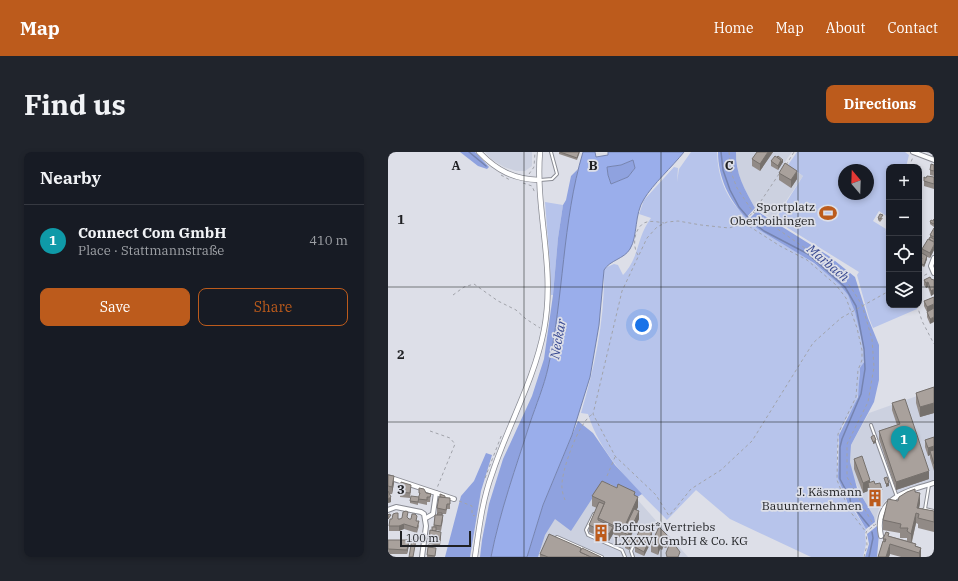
<!DOCTYPE html>
<meta charset="utf-8">
<style>
body{margin:0;font-family:"IBM Plex Serif",serif;background:#20242c;color:#f1f3f6}
.controls{position:absolute;right:12px;top:12px;display:grid;overflow:hidden;border-radius:8px;box-shadow:0 2px 6px #0003}
.controls button{width:36px;height:36px;display:grid;place-items:center;padding:0;border:0;border-bottom:1px solid #363941;background:#171b24;color:#f1f3f6;font:20px sans-serif}
.compass{position:absolute;left:450px;top:12px;width:36px;height:36px;border-radius:50%;background:#171b24;box-shadow:0 2px 6px #0003;rotate:341deg}
.scale{position:absolute;left:12px;bottom:10px;width:71px;box-sizing:border-box;padding-left:4px;border:2px solid #1f2023;border-top:0;font-size:11px;line-height:14px;white-space:nowrap;color:#1f2023;-webkit-text-stroke:3px #dddfe8;paint-order:stroke}
.you{position:absolute;left:254px;top:173px;width:14px;height:14px;margin:-10px;border:3px solid #fff;border-radius:50%;background:#1a73e8;box-shadow:0 0 0 6px #1a73e833}
.badge{display:grid;place-items:center;width:26px;height:26px;border-radius:50%;background:#bc5b1c;color:#fff;font-size:13px;font-weight:700}
.pin{position:absolute;translate:-50% -33px;filter:drop-shadow(0 1px 2px #0008)}
.pin::after{content:'';position:absolute;top:21px;width:14px;height:12px;background:inherit;clip-path:polygon(0 0,100% 0,50% 100%)}
.list{margin:0;padding:0;list-style:none}
h2{display:flex;justify-content:space-between;align-items:center;height:52px;margin:0;padding:0 16px;font-size:17px}
h2 small{font-size:13px;font-weight:400;color:#9ea1a6}
.list li{display:grid;grid-template-columns:26px 1fr auto;gap:12px;align-items:center;box-sizing:border-box;height:72px;padding:0 16px;border-top:1px solid #363941}
.list b{display:block;font-size:15px;white-space:nowrap}
.list p{margin:0;font-size:13px;white-space:nowrap;color:#9ea1a6}
.list em{font-size:13px;font-style:normal;color:#9ea1a6}
.actions{display:flex;gap:8px;padding:12px 16px}
.actions a{flex:1;padding:9px 0;border:1px solid #bc5b1c;border-radius:8px;text-align:center;font-size:14px;color:#bc5b1c}
.actions .main{background:#bc5b1c;color:#fff}
.icon{flex:none;width:22px;height:22px;fill:none;stroke:currentColor;stroke-width:2;stroke-linecap:round;stroke-linejoin:round}
.map{position:relative;flex:none;width:546px;height:405px;overflow:hidden;border-radius:8px}
header{display:flex;align-items:center;gap:24px;box-sizing:border-box;height:56px;padding:0 20px;background:#bc5b1c;color:#fff}
header strong{font-size:19px}
nav{display:flex;gap:22px;margin-inline-start:auto;font-size:14px}
.intro{display:flex;align-items:center;justify-content:space-between;box-sizing:border-box;height:96px;padding:0 24px}
h1{margin:0;font-size:28px}
.button{padding:10px 18px;border-radius:8px;background:#bc5b1c;color:#fff;font-size:14px;font-weight:700}
main{display:flex;gap:24px;padding:0 24px}
aside{flex:1;background:#171b24;border-radius:8px;box-shadow:0 2px 6px #0003}
.map>svg:first-child{display:block}
.built{fill:#ccd1e0}
.green{fill:#b7c4eb;fill-rule:evenodd}
.forest{fill:#8fa2df}
.water{fill:#9aaeeb;stroke:#7583af;fill-rule:evenodd}
.lines{fill:none;stroke-linecap:round;stroke-linejoin:round}
.stream{stroke:#7583af;stroke-width:1.5}
.service-casing{stroke:#8a8c94;stroke-width:4}
.minor-casing{stroke:#8a8c94;stroke-width:6}
.tertiary-casing{stroke:#8a8c94;stroke-width:6}
.path{stroke:#a1a3aa;stroke-width:1;stroke-dasharray:3 3;stroke-linecap:butt}
.service{stroke:#fff;stroke-width:2}
.minor{stroke:#fff;stroke-width:4}
.tertiary{stroke:#fff;stroke-width:4.5}
.wall{fill:#918a86}
.shaded-wall{fill:#76716d}
.building{fill:#a9a19c;stroke:#76716d}
.grid{fill:none;stroke:#1f2023;stroke-width:1;stroke-opacity:0.55}
.labels{text-anchor:middle;dominant-baseline:central;stroke-width:3.5;stroke-linejoin:round;paint-order:stroke}
.poi-label{font-size:12px;fill:#1f2023;stroke:#dddfe8;text-anchor:end}
.water-label{font-size:13px;font-style:italic;fill:#364790;stroke:#dddfe8}
.grid-label{font-size:13px;text-anchor:middle;font-weight:bold;fill:#1f2023;stroke:#dddfe8;stroke-width:3.5;stroke-linejoin:round;paint-order:stroke}
</style>
<header>
<strong>Map</strong>
<nav><a>Home</a><a>Map</a><a>About</a><a>Contact</a></nav>
</header>
<div class="intro"><h1>Find us</h1><a class="button">Directions</a></div>
<main>
<aside>
<h2>Nearby<small></small></h2>
<ul class="list">
<li><span class="badge" style="background:#0f9aa8">1</span><div><b>Connect Com GmbH</b><p>Place · Stattmannstraße</p></div><em>410 m</em></li>
</ul>
<div class="actions"><a class="main">Save</a><a>Share</a></div>
</aside>
<div class="map">
<svg width="546" height="405" viewBox="0 0 546 405">
<rect width="100%" height="100%" fill="#dddfe8"/>
<g class="built">
<path d="M97 0H144V14L137 19H128L116 15 103 7Z"/>
<path d="M348 0H404L396 11 415 24 385 68 367 56 354 32 347 10Z"/>
<path d="M546 238V329L523 335 497 349 491 357 487 370 464 323 462 310 463 293 481 261Z"/>
<path d="M222 332 248 346 300 405H150L157 382 167 366 211 336Z"/>
</g>
<g class="green">
<path d="M303 0H329C331 72 394 83 439 122 446 128 456 135 460 143 468 157 477 192 476 208 475 213 472 216 471 222 471 229 472 239 469 246 465 259 453 271 451 284 446 310 451 334 462 357L467 360 478 377 477 381 478 392 475 405H423L342 367 308 338 279 368C249 337 213 305 200 262L193 261C207 214 217 167 216 118L219 115 226 112 230 113 235 123C252 105 248 86 263 66L251 62 256 48 286 15 290 16 289 30 291 17Z"/>
<path d="M409 0H517L521 3 518 15H501V64L500 65 491 59 485 69 498 77 495 82 501 73V153H528L529 157 485 176 481 166 469 123 471 120 387 68 415 24 400 13ZM456 18H480V42H456Z"/>
<path d="M157 50 175 53 170 86 165 143H163L162 113Z"/>
</g>
<g class="forest">
<path d="M72 0H87L101 15 99 17 90 14Z"/>
<path d="M330 0H348C347 21 357 38 367 56L358 66C341 48 330 25 330 0Z"/>
<path d="M245 8 247 16 240 25 223 32 220 23 219 15 233 13Z"/>
<path d="M190 17C177 83 174 150 160 216 156 234 148 253 142 271 128 315 112 359 103 405H92L94 388 101 352 115 307 144 244 156 207 165 143 170 86 175 53 178 48 183 24Z"/>
<path d="M369 59 441 104 467 125 480 166 491 193V228L486 250 463 293 462 310 469 336 486 365 487 370 478 377 468 360 462 357 450 326 451 283 470 245 472 216 476 210V197L467 160 460 143 452 133 426 111 370 77 360 68Z"/>
<path d="M190 269 205 281 227 313 254 342 248 346 222 332 211 336 183 379 167 367 157 383 150 405H139L155 353Z"/>
<path d="M98 301 104 303 93 339 82 405H57L73 344 86 329Z"/>
<path d="M489 374 491 382 489 405H477L481 392 479 382Z"/>
</g>
<path class="water" d="M195 0H207L208 5 220 3V0H296C284 15 265 32 256 47 246 62 250 84 242 97 236 107 222 108 216 118L211 173 202 225 184 283 155 353 139 405H103C112 359 128 315 142 271 148 253 156 234 160 216 176 145 174 70 195 0ZM245 8 247 16 240 25 223 32 220 23 219 15 233 13Z"/>
<g class="lines">
<g class="stream">
<path d="M81 0 98 14"/>
<path d="M333 0 335 18 342 38 351 55 364 70 376 79 420 102 457 135 468 154 476 197 477 217 473 242 454 287 452 295V327L462 346 463 354 468 358 481 374"/>
<path d="M481 405 485 386 484 380"/>
</g>
<g class="service-casing">
<g id="service">
<path d="M152 28 164 27 169 22 163 0"/>
<path d="M483 273 509 345"/>
<path d="M537 357 546 359"/>
<path d="M535 358 537 357 541 333"/>
<path d="M206 362 198 378 200 383 234 398 237 405"/>
<path d="M169 385 214 405"/>
<path d="M245 405 243 399 249 386"/>
</g>
</g>
<g class="minor-casing">
<g id="minor">
<path d="M525 0 546 8"/>
<path d="M546 106 543 114 546 121"/>
<path d="M0 325 48 341 45 362 38 366"/>
<path d="M48 341 66 347"/>
<path d="M0 358 8 355 33 360 36 362 38 374 34 405"/>
<path d="M493 384C485 347 518 339 546 331"/>
</g>
</g>
<g class="tertiary-casing">
<g id="tertiary">
<path d="M91 0C109 19 126 27 151 28"/>
<path d="M87 405C91 377 94 349 104 322 120 273 146 229 156 178 168 115 147 60 152 0"/>
</g>
</g>
<g class="path">
<path d="M341 0 343 20 349 36 365 60 427 103 462 134 474 153 484 187 486 215 480 250 459 292V325L486 374"/>
<path d="M398 13 406 0"/>
<path d="M521 15 525 5"/>
<path d="M141 22 146 15 147 0"/>
<path d="M391 22 367 58 355 71 348 74 341 76 313 73 290 69 279 70 269 75 259 86 234 139 205 262 227 304 268 343 281 364 303 337 333 318 364 289 425 191 453 166 501 139"/>
<path d="M113 23 122 28"/>
<path d="M135 31 144 34 147 41"/>
<path d="M356 71 392 94 419 108 448 133 458 146 469 176 474 198V208L470 218 468 245 450 282 449 328 461 358 478 380"/>
<path d="M250 103C244 94 246 77 256 71 262 68 270 70 276 71"/>
<path d="M531 126 541 121"/>
<path d="M65 143 76 135 86 132 110 149 128 158 138 167 152 176"/>
<path d="M529 153 534 169 546 192"/>
<path d="M42 279 62 286 67 292 49 336"/>
<path d="M219 324 227 305"/>
<path d="M97 326 114 282"/>
<path d="M177 348C176 345 174 340 174 336 172 322 191 268 205 262"/>
<path d="M71 349 84 354V363L87 364"/>
<path d="M476 405 479 393 478 380 488 372"/>
</g>
<use href="#service" class="service"/>
<use href="#minor" class="minor"/>
<use href="#tertiary" class="tertiary"/>
</g>
<g class="wall">
<path d="M171 0H192L189 8 171 2Z"/>
<path d="M369 0H385L372 19 364 14V7Z"/>
<path d="M383 9 395 10 390 18 383 14Z"/>
<path d="M546 13V24L542 23V18Z"/>
<path d="M391 21 409 27 403 36 391 28Z"/>
<path d="M546 25V37L536 34V29L538 26Z"/>
<path d="M490 66H495L492 70 490 68Z"/>
<path d="M546 67V75L542 72V70L545 69Z"/>
<path d="M546 76V98L542 106 539 105V107L536 115 532 113 533 108 532 107V100L534 101V97L541 87 542 85V83Z"/>
<path d="M542 125 546 142 543 144 540 135 538 136 536 133V128Z"/>
<path d="M546 145 542 172 539 165V160L541 159 539 160 536 154V149Z"/>
<path d="M546 235V261L532 265 528 251V241Z"/>
<path d="M504 251 541 327 508 338 491 287V279L509 273 504 258Z"/>
<path d="M546 285V319L542 306V303L540 304 537 295V288Z"/>
<path d="M466 307 482 330 487 332 494 348 482 352 480 339 475 341 466 317Z"/>
<path d="M0 323 6 331 4 342H2L3 350 0 351Z"/>
<path d="M23 338 22 346 12 345V340Z"/>
<path d="M527 340 532 351 531 356 546 359V380L530 376V372L528 371 524 390 528 394 533 396V405H513L502 402 501 405H490L495 390V387L501 384 520 389H519V386H512V381L495 378V368L510 349Z"/>
<path d="M31 341 43 342 42 350H39V353L30 351V353L22 351V349L31 345Z"/>
<path d="M204 344H247L250 355 248 358 251 367 242 386 244 392 241 398 237 396V391L238 389 225 382 221 389 201 380V373L209 356 204 354Z"/>
<path d="M57 346 62 351V357H59L58 362H54L55 368 53 379 48 378V379L53 385 52 394 41 392V387L49 363V356Z"/>
<path d="M20 366 21 367 29 369 31 374 29 381 16 377 11 379H1V374L10 367Z"/>
<path d="M271 375 280 392 278 396 275 395 274 398 272 397 270 403 263 400V392Z"/>
<path d="M248 386 264 388 256 404 247 400V395L248 393Z"/>
<path d="M0 388 21 393 19 402H0Z"/>
<path d="M40 395 45 396 47 405H39Z"/>
<path d="M193 399 213 405H152V402Z"/>
</g>
<g class="shaded-wall">
<path d="M380 0H385L372 19V12Z"/>
<path d="M393 8H395V10L390 18V14Z"/>
<path d="M409 19V27L403 36V28Z"/>
<path d="M546 93V98L542 106V101Z"/>
<path d="M539 104V107L536 115V113Z"/>
<path d="M540 130V135L538 136V131Z"/>
<path d="M546 137V142L543 144V139Z"/>
<path d="M546 152V157L539 160V155Z"/>
<path d="M546 165V170L542 172V167Z"/>
<path d="M546 251V261L532 265V255Z"/>
<path d="M488 288V291L485 292V290Z"/>
<path d="M546 294V302L542 299V303L540 304V296Z"/>
<path d="M541 319V327L508 338V330Z"/>
<path d="M6 324V331L4 342V335Z"/>
<path d="M482 328V338L480 331V339L475 341V331Z"/>
<path d="M501 331V334L498 335V332Z"/>
<path d="M494 338V348L482 352V342Z"/>
<path d="M532 341V351L530 362 529 356Z"/>
<path d="M3 345V350L0 351V347Z"/>
<path d="M250 345V355L238 381 235 380V378Z"/>
<path d="M251 359V367L240 390V383Z"/>
<path d="M528 361V371L523 392V382Z"/>
<path d="M16 372V377L11 379V374Z"/>
<path d="M225 375V382L221 389V382Z"/>
<path d="M264 380V388L259 398V391Z"/>
<path d="M280 384V392L278 396V389Z"/>
<path d="M244 387V392L241 398V393Z"/>
<path d="M21 388V393L19 402V398Z"/>
<path d="M275 388V395L274 398V390Z"/>
<path d="M272 390V397L270 403V395Z"/>
<path d="M502 392V402L501 405H498Z"/>
<path d="M259 393V398L256 404V400Z"/>
<path d="M533 396V405H531V401Z"/>
</g>
<g class="building">
<path d="M172 0H191L189 6Z"/>
<path d="M369 0H380L372 12 364 7Z"/>
<path d="M387 4 393 8 390 14 383 9Z"/>
<path d="M390 4 395 8 393 10V8L389 5Z"/>
<path d="M397 11 409 19 403 28 391 21Z"/>
<path d="M543 12 546 13V19L542 18Z"/>
<path d="M539 24 546 25V32L536 29V25L538 26Z"/>
<path d="M492 62 495 63 492 67 490 66Z"/>
<path d="M546 67V72L542 70 543 68 545 69Z"/>
<path d="M546 76V85L542 83Z"/>
<path d="M542 85 546 87V90L541 87Z"/>
<path d="M540 87 546 90V93L542 101 534 97Z"/>
<path d="M532 100 539 104 536 113 532 111 534 106 532 105Z"/>
<path d="M542 125 544 128 545 127 546 129V137L543 139 540 130 538 131 536 128Z"/>
<path d="M546 145V152L539 155 536 149Z"/>
<path d="M546 156V165L542 167 539 160Z"/>
<path d="M546 235V251L532 255 528 241Z"/>
<path d="M517 247 541 319 508 330 491 279 512 272 504 251Z"/>
<path d="M486 283 488 288 485 290 483 285Z"/>
<path d="M546 285V294L540 296 537 288Z"/>
<path d="M546 298V312L542 299Z"/>
<path d="M474 304 482 328 475 331 466 307Z"/>
<path d="M0 323 6 324 4 335 0 334Z"/>
<path d="M499 325 501 331 498 332 496 326Z"/>
<path d="M214 329 229 336 230 332 247 340 246 343 250 345 235 378 210 366 217 350 204 344Z"/>
<path d="M486 329 487 332 492 331 494 338 482 342 480 331Z"/>
<path d="M13 330 23 333 22 341 12 340Z"/>
<path d="M31 336 36 337 38 341 43 342 42 345H39V348L30 347 32 341H31Z"/>
<path d="M527 337V340L532 341 529 356 546 359V370L530 366 531 362 528 361 523 382 519 379 520 376H512L513 372 495 368 500 347 510 349 511 345 519 340Z"/>
<path d="M0 339 3 345 0 347Z"/>
<path d="M52 342 57 344V346L52 345Z"/>
<path d="M23 344 31 345 30 350 22 349Z"/>
<path d="M51 345 62 346V352H59L58 358 49 356Z"/>
<path d="M211 350 216 352 210 366V368L225 375 221 382 201 373Z"/>
<path d="M246 357 251 359 240 383 235 380Z"/>
<path d="M18 359 20 360 19 365 21 367H23L24 362H27L29 364 28 369H31L29 376 16 372 11 374H1L2 367H4L5 362 8 361H10V367H12L14 366 15 360Z"/>
<path d="M50 361H54V363H49Z"/>
<path d="M1 362 3 363 0 367V363Z"/>
<path d="M47 363H55L53 374 46 373Z"/>
<rect x="44" y="375" width="4" height="4"/>
<path d="M253 375 264 380 259 391 248 386Z"/>
<path d="M271 375 280 384 278 389 275 388 274 390H272L270 395 263 392Z"/>
<path d="M42 378 53 380 52 389 41 387Z"/>
<path d="M498 380 501 381 500 384 528 392 527 394 533 396 531 401 502 392 498 405H490L495 389 497 390 498 387H495Z"/>
<path d="M161 382 193 396 192 400 203 405H160L152 402Z"/>
<path d="M240 385 244 387 241 393 237 391Z"/>
<path d="M24 387 28 388 25 405H21Z"/>
<path d="M0 388H21L19 398 0 397Z"/>
<path d="M283 388 292 400 290 405H279L278 401Z"/>
<path d="M250 389 259 393 256 400 247 395Z"/>
<path d="M40 393 45 394 44 396 40 395Z"/>
<path d="M40 395 48 396 47 404 39 403Z"/>
<path d="M194 396 213 405H203L192 400Z"/>
</g>
<path class="grid" d="M136 0V405M273 0V405M410 0V405M0 135H501M531 135H546M0 270H546"/>
<defs>
<g id="stadium-bare" transform="scale(1.38)"><path d="M0-5a6.5 5 0 1 0 0 10a6.5 5 0 1 0 0-10ZM-3.5-1.8h7v3.6h-7Z" fill="#bc5b1c" stroke="#dddfe8" stroke-width="2.5" paint-order="stroke"/></g>
<g id="building-bare" transform="scale(1.38)"><path d="M-4-6H4V6H1V3H-1V6H-4ZM-2.5-4.3h1.7v1.8h-1.7ZM.8-4.3h1.7v1.8H.8ZM-2.5-1h1.7V.8h-1.7ZM.8-1h1.7V.8H.8Z" fill="#bc5b1c" stroke="#dddfe8" stroke-width="2.5" paint-order="stroke"/></g>
</defs>
<g fill-rule="evenodd">
<use href="#stadium-bare" x="440" y="61"/>
<use href="#building-bare" x="487" y="346"/>
<use href="#building-bare" x="213" y="381"/>
</g>
<g class="labels">
<g class="poi-label">
<text x="427" y="54">Sportplatz<tspan x="427" dy="14">Oberboihingen</tspan></text>
<text x="474" y="339">J. Käsmann<tspan x="474" dy="14">Bauunternehmen</tspan></text>
<text x="226" y="374" text-anchor="start">Bofrost* Vertriebs<tspan x="226" dy="14">LXXXVI GmbH &amp; Co. KG</tspan></text>
</g>
<g class="water-label">
<text transform="translate(440 111) rotate(40)">Marbach</text>
<text transform="translate(170 187) rotate(-80)">Neckar</text>
</g>
</g>
<g class="grid-label">
<text x="68" y="18">A</text>
<text x="205" y="18">B</text>
<text x="341" y="18">C</text>
<text x="13" y="72">1</text>
<text x="13" y="207">2</text>
<text x="13" y="342">3</text>
</g>
</svg>
<div class="controls">
<button>+</button>
<button>−</button>
<button><svg class="icon" aria-label="locate" viewBox="0 0 24 24"><circle cx="12" cy="12" r="6"/><path d="M12 2v4M12 18v4M2 12h4M18 12h4"/></svg></button>
<button><svg class="icon" aria-label="layers" viewBox="0 0 24 24"><path d="M12 4l9 5-9 5-9-5zM3 14l9 5 9-5"/></svg></button>
</div>
<svg class="compass" viewBox="-18 -18 36 36"><path d="M0-13l5 13h-10z" fill="#e53935"/><path d="M0 13l5-13h-10z" fill="#9ea1a6"/></svg>
<div class="scale">100 m</div>
<div class="you"></div>
<div class="pin badge" style="left:516px;top:307px;background:#0f9aa8">1</div>
</div>
</main>
